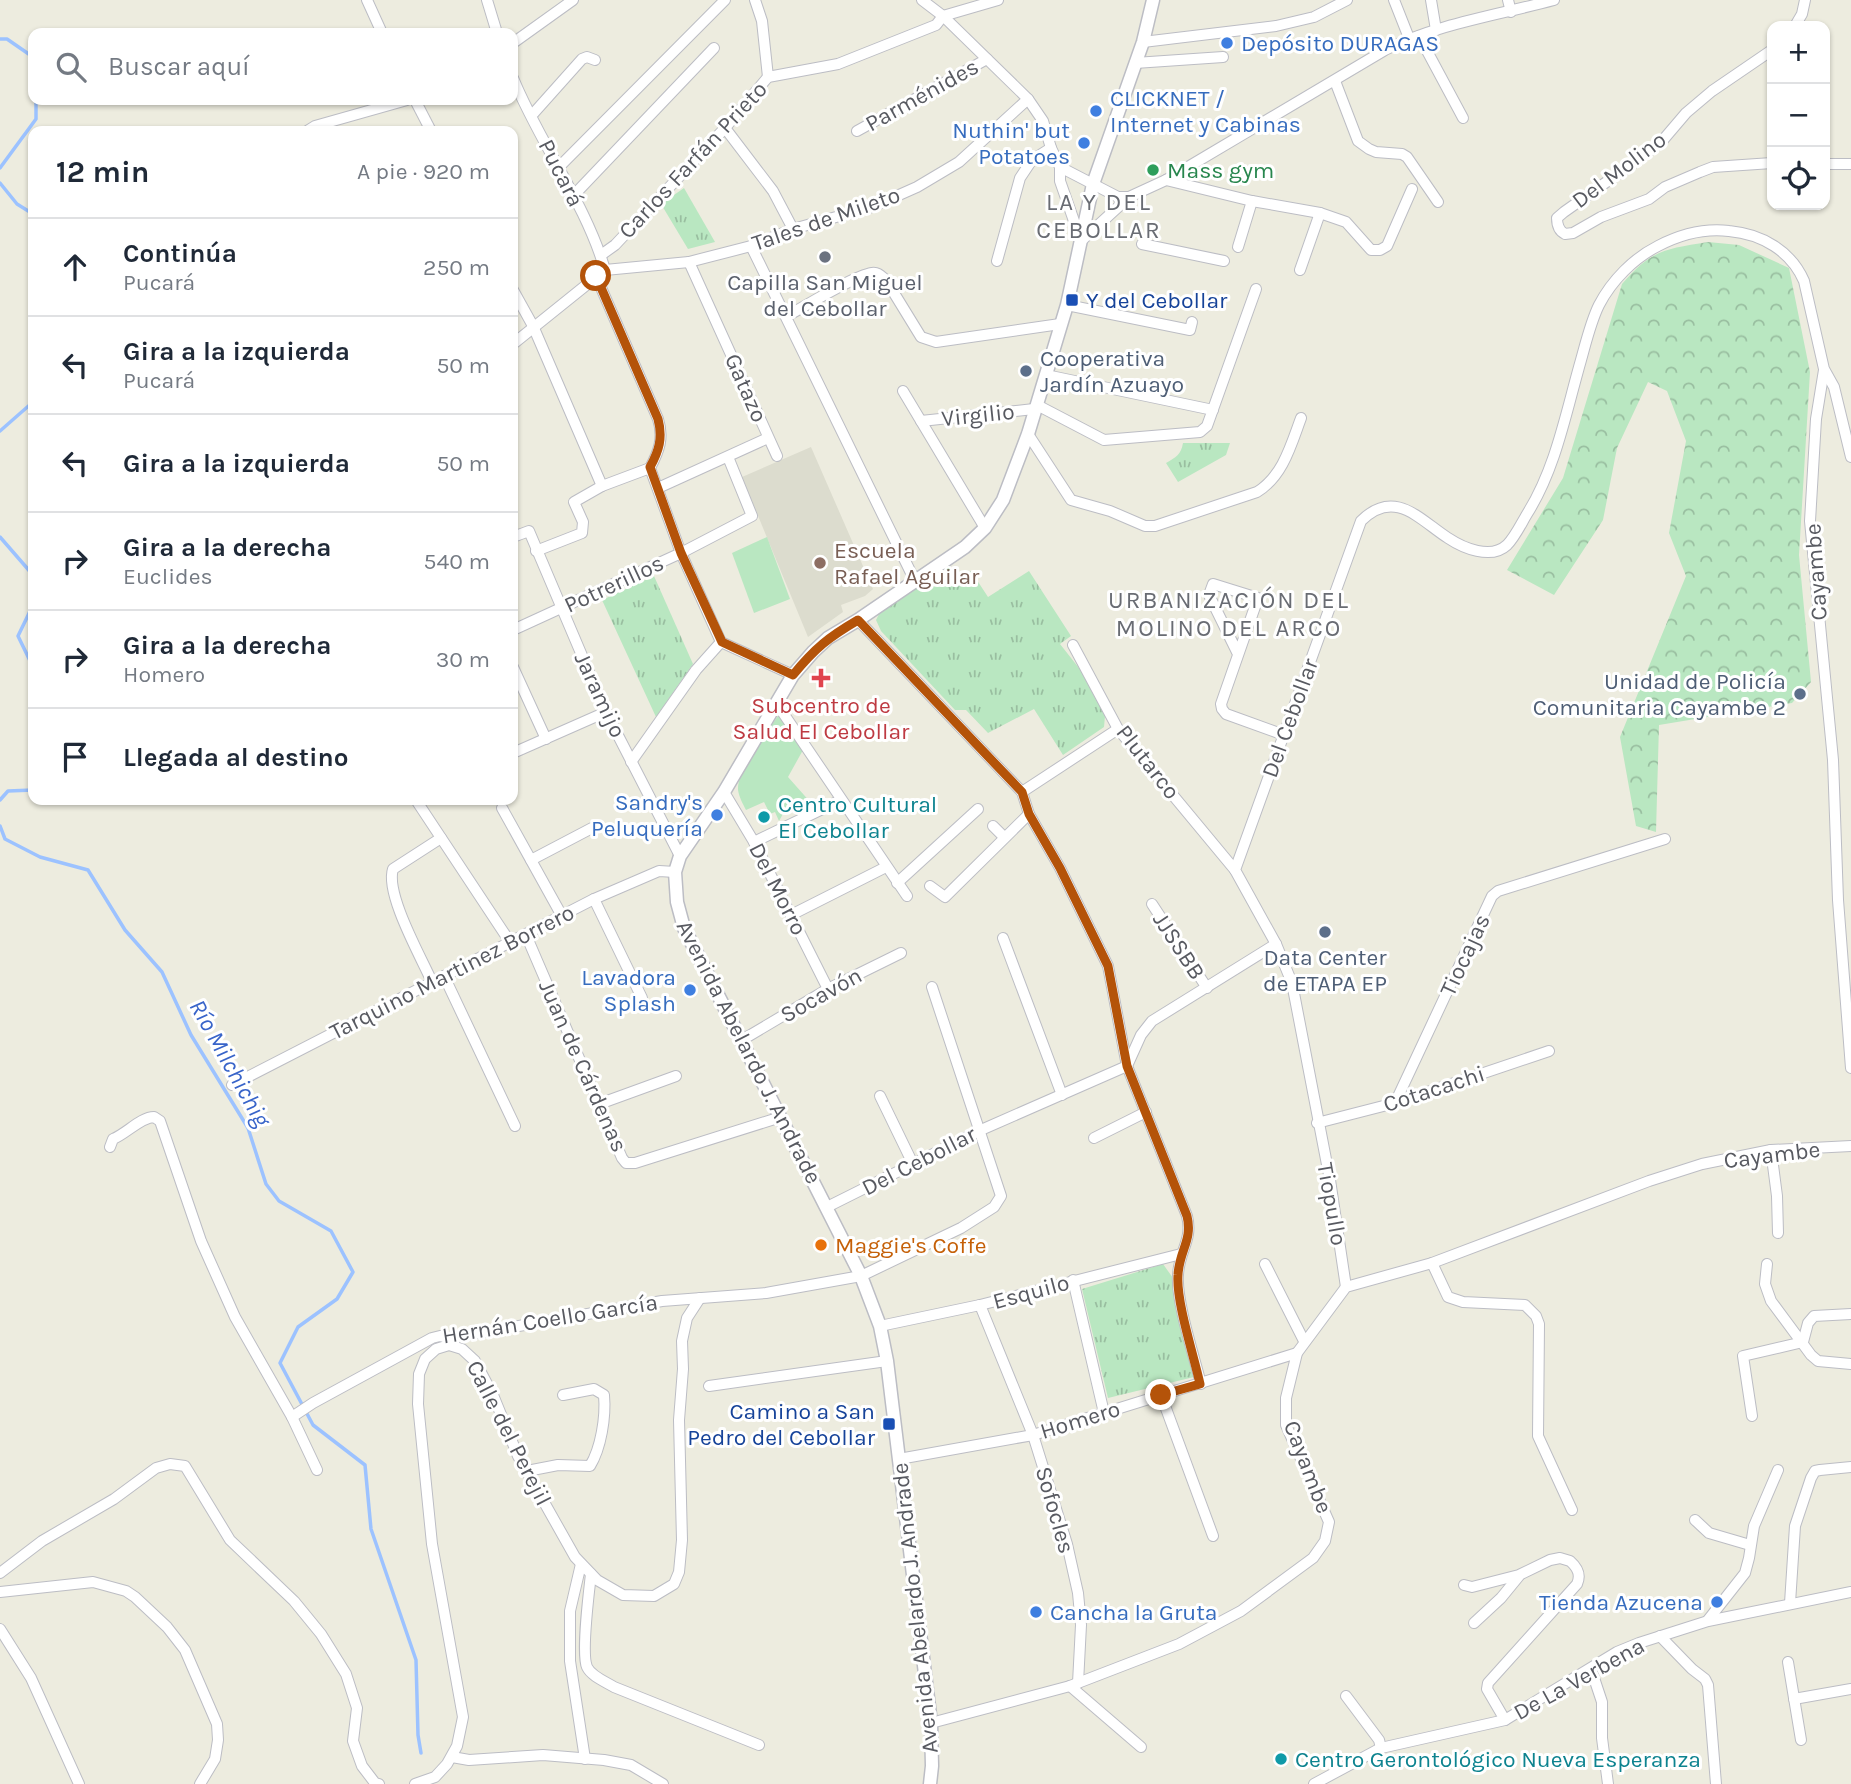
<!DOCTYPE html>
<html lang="es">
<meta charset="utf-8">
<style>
body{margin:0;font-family:Karla,sans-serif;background:#f6f6f7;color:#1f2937}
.controls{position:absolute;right:21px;top:21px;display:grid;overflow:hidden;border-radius:14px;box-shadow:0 2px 5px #0004}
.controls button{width:63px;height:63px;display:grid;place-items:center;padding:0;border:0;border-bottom:2px solid #e0e1e3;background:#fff;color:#1f2937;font:35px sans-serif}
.stop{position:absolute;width:21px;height:21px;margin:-16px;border:5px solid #b45309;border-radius:50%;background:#fff}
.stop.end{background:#b45309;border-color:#fff;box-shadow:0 2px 7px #0008}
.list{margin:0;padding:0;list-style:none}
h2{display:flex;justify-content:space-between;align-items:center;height:91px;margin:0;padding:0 28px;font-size:30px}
h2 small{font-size:23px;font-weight:400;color:#747a83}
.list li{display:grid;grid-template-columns:46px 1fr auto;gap:21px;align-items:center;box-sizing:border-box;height:98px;padding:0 28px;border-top:2px solid #e0e1e3}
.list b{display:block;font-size:26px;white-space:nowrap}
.list p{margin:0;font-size:23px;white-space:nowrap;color:#747a83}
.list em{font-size:23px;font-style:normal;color:#747a83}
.icon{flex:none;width:38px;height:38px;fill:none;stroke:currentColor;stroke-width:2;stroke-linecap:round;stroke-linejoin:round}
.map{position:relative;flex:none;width:1851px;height:1784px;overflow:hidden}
.search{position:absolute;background:#fff;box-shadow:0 2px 5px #0004;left:28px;top:28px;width:490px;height:77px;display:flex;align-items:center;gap:18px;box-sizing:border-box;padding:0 24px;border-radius:14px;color:#747a83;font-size:26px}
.panel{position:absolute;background:#fff;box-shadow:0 2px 5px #0004;left:28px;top:126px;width:490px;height:679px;border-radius:14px}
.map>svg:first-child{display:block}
.education{fill:#dcdcce}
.green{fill:#b9e7c1}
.forest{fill:url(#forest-crowns)}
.park{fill:url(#park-tufts)}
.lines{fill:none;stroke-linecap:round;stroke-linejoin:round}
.stream{stroke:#9cc2ff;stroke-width:3.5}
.minor-casing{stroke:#bcbdc4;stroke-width:12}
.tertiary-casing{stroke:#bcbdc4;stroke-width:15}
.minor{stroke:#fff;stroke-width:10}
.tertiary{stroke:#fff;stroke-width:12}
.route{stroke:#b45309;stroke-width:9}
.shop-dot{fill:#3f7fe0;stroke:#fff;stroke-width:2.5}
.leisure-dot{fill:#2e9e5b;stroke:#fff;stroke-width:2.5}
.worship-dot{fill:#6b7280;stroke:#fff;stroke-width:2.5}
.transit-dot{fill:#1a4fb4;stroke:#fff;stroke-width:2.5}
.service-dot{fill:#5c6f8a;stroke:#fff;stroke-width:2.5}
.education-dot{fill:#8d6e63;stroke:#fff;stroke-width:2.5}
.health-dot{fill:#e0444e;stroke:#fff;stroke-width:2.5}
.culture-dot{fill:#0f9aa8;stroke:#fff;stroke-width:2.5}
.food-dot{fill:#e8710a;stroke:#fff;stroke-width:2.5}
.labels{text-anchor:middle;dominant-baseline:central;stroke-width:6;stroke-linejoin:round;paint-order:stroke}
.shop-label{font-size:23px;fill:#366cbe;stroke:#fff;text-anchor:end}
.street-label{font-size:23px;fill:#585a61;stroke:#fff}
.leisure-label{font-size:23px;fill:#27864d;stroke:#fff;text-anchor:start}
.worship-label{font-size:23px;fill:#5b616d;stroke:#fff}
.transit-label{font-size:23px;fill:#164399;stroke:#fff;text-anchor:start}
.service-label{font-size:23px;fill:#4e5e75;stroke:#fff;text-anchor:start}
.education-label{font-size:23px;fill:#785e54;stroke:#fff;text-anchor:start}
.health-label{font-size:23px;fill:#be3a42;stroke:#fff}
.culture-label{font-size:23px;fill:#0d838f;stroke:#fff;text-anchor:start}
.food-label{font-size:23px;fill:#c56008;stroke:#fff;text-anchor:start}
.neighbourhood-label{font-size:24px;letter-spacing:2px;fill:#696c73;stroke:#fff}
.water-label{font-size:24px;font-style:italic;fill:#3864c9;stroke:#fff}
</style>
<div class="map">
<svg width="1851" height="1784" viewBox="0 0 1851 1784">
<defs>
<pattern id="forest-crowns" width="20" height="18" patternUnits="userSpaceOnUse" patternTransform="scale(1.75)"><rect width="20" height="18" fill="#b9e7c1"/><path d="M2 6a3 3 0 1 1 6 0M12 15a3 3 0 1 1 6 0" fill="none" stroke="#99bea0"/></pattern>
<pattern id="park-tufts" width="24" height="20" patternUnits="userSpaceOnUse" patternTransform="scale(1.75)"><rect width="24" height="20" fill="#b9e7c1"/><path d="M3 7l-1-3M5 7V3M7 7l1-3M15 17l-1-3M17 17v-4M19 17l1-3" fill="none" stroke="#99bea0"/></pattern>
</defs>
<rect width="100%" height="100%" fill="#edecdf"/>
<path class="education" d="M811 447 873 589 865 596 841 605 843 612 808 637 742 477Z"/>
<g class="green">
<path d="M767 537 790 599 754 613 732 553Z"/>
<path d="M780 713 803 750 788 777 812 804 784 812 779 821 775 812 770 814 764 802 746 810C743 804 739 797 738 790 737 768 768 731 780 713Z"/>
</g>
<path class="forest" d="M1708 242 1739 245 1789 268 1810 372 1799 555 1811 682 1792 703 1659 725 1656 832 1636 826 1620 737 1686 576 1669 533 1686 441 1667 391 1648 382 1617 448 1603 520 1554 595 1507 570 1563 478 1622 284C1651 250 1665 249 1708 242Z"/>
<g class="park">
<path d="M684 188 715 242 688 249 661 204Z"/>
<path d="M1183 443H1230L1226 455 1178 482 1166 463C1176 457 1181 455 1183 443Z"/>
<path d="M948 566 957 579 971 571 988 597 1029 571 1071 636 1060 644 1090 682 1105 716 1104 727 1063 755 1034 709 988 733 966 710H955L881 631 876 620 881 610Z"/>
<path d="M654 576 693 664 656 717 602 600Z"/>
<path d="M1163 1264 1173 1278 1194 1377 1108 1398 1082 1289Z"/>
</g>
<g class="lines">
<g class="stream">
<path d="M0 39H7L33 57"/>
<path d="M0 168 36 119V100"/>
<path d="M0 183 17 204 33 214"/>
<path d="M0 431 33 402"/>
<path d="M0 537 33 575"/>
<path d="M33 605 18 636 33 667"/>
<path d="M0 800 8 791 33 790"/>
<path d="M0 826 5 839 40 857 88 870 125 930 162 972 191 1035 248 1128 266 1184 279 1201 331 1231 353 1272 337 1299 298 1327 280 1363 313 1425 365 1465 371 1529 416 1660 418 1735 421 1753"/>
</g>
<g class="minor-casing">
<g id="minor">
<path d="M367 0 382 33"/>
<path d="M487 0 497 33"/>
<path d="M755 0 762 21 768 77"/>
<path d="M922 0 943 16 1028 99 1043 121 1051 148 1060 167V181L1081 241 1129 197 1166 180 1385 50C1437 24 1498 15 1554 0"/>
<path d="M1394 0 1409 38"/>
<path d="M1431 0 1436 30"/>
<path d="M1508 0 1511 12"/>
<path d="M1795 26 1802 14 1805 0"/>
<path d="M1419 36 1463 118"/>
<path d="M1143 42 1276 26 1314 17 1347 0"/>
<path d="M513 43 573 0"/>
<path d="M1772 50 1712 91 1686 113 1663 140 1639 159 1564 212 1557 218C1557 226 1559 231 1565 234L1573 233 1601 217 1649 199 1665 187 1700 172 1713 167 1772 163"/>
<path d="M1135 63 1223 57"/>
<path d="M513 78C539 142 586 204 605 270"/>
<path d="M1335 81 1358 141 1369 149 1376 152 1402 154 1407 157 1438 202"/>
<path d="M415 100 431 131"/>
<path d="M532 115 582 59 587 57 595 60"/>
<path d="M725 128 773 191 793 229"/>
<path d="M307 131 315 126 407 100"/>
<path d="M857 131 987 59"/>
<path d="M1825 164H1851"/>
<path d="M1060 167 1118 197H1129"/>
<path d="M558 168 725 0"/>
<path d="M1166 180 1252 201 1320 213 1346 222 1371 250H1380L1387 246 1412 189"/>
<path d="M573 196 714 48"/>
<path d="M1142 244 1224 261"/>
<path d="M751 246 915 581"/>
<path d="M1238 247 1252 201"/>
<path d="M601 255 615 245 725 128 768 77 838 64 936 25 943 16 998 0"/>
<path d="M997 261 1020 178 1032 160 1051 148"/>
<path d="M689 262 777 456"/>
<path d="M1300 270 1320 213"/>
<path d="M596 276 658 419C664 438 659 451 650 468L681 553 721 642 793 675"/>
<path d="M513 290 533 326 602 486"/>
<path d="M1067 305 1190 330 1192 322"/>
<path d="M787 316C806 306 853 276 872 273 878 272 881 276 886 280L921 337 936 342 1060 324"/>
<path d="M513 344 605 270 689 262 751 246 793 229 872 207 917 187 959 162 1028 99"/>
<path d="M1824 370 1816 419 1810 521 1833 760 1838 900 1851 1068"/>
<path d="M1046 375 1213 410"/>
<path d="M903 391 985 528"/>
<path d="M1037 405 1104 440 1200 432 1207 426 1256 289"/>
<path d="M921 421 1034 409"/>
<path d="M1028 434 1071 500 1110 511 1145 526H1155L1257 492C1283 476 1291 445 1301 418"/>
<path d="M658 488 768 438"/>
<path d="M513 537 529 531 606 712 680 856"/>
<path d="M536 551 582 533 583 522 574 502 602 486 650 468"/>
<path d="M858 620 1022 792 1029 814 1060 868 1108 966 1127 1066 1187 1216C1193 1240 1179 1251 1178 1275 1176 1301 1194 1356 1201 1384"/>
<path d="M513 630 681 553 752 516 728 457"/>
<path d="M1073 645 1118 729 1235 870"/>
<path d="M1238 654 1209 595 1213 584 1258 598 1221 704 1222 709 1226 714 1284 735"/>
<path d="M513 667 546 739"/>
<path d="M777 704 907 896"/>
<path d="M513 753 606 712"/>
<path d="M631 762 696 670 721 642"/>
<path d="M724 792 754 842 828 989"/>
<path d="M1022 792 1118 729"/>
<path d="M416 800 510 942"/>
<path d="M502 808 562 916"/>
<path d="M993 826 1004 837"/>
<path d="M754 842 841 800"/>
<path d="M531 860 592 828"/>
<path d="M897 883 978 809"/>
<path d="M930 886 945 897 1029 814"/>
<path d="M594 899 642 998"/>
<path d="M1152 904 1207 988"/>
<path d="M791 915 886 867"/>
<path d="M526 935 622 1158 626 1163H635L781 1117"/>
<path d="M1003 938 1062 1095"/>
<path d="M444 976 515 1126"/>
<path d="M432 982C421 957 385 894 393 869L441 838"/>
<path d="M742 1040 828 989 901 953"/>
<path d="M232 1085 594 899 659 871 675 872"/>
<path d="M880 1096 913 1164"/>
<path d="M1395 1103 1492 896 1498 891 1665 839"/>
<path d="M599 1104 676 1076"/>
<path d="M1317 1123 1395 1103 1549 1051"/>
<path d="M1094 1138 1146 1112"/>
<path d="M110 1147 113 1139C126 1134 141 1117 154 1117L160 1121 201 1241 235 1317 292 1417 317 1470"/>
<path d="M1771 1150 1777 1196 1778 1233"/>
<path d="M827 1207 981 1130 1127 1066 1141 1035 1152 1021 1276 944"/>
<path d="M1432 1263 1448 1297 1463 1302 1525 1305 1536 1316 1539 1324 1538 1436 1572 1510"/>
<path d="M1265 1264 1304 1341"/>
<path d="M1767 1264 1765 1284 1771 1301 1811 1355 1818 1361 1851 1364"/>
<path d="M1073 1280 1104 1413"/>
<path d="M1346 1287 1330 1180 1292 983 1276 944 1235 870 1361 521C1395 487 1421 521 1448 538 1463 548 1491 560 1507 545 1515 537 1521 524 1527 514 1556 468 1566 412 1581 360 1586 342 1591 321 1599 305 1612 280 1634 258 1658 246 1681 234 1704 228 1729 231 1762 234 1791 251 1804 281L1824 369 1834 387 1851 457"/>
<path d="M980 1305 1033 1435 1067 1544 1078 1593 1081 1625 1078 1683"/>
<path d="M880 1326 980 1305 1181 1254"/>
<path d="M709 1386 887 1361"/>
<path d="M1161 1395 1213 1536"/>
<path d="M1752 1416 1743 1356 1803 1342 1808 1323 1814 1316 1851 1314"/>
<path d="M292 1417 313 1403 432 1338 440 1336 450 1338 662 1301 766 1293 861 1276 961 1228 994 1207 1001 1196 932 987"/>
<path d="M899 1459 1033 1435 1297 1353"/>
<path d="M527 1471 558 1465 590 1466C601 1448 606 1417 604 1395L594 1389 563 1395"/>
<path d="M1695 1520 1709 1533 1750 1545"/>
<path d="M581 1564 570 1611V1661L585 1759"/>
<path d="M0 1573 42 1541 114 1499 156 1468 170 1464 185 1466 230 1540 294 1601 321 1634 346 1674 357 1708 353 1741 362 1766 375 1783 379 1784"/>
<path d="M591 1574C589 1592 581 1653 587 1667 591 1676 606 1682 614 1687L759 1745"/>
<path d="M1464 1585 1472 1587 1519 1575 1550 1560 1560 1558 1570 1561C1578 1568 1581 1575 1577 1584L1488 1683 1487 1689 1505 1720"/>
<path d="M0 1592 93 1582 126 1591 135 1597 167 1627 185 1650 217 1724 218 1740 215 1759 200 1784"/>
<path d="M1790 1603 1795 1526 1811 1478 1815 1471 1820 1470 1851 1467"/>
<path d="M1708 1620 1745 1573 1749 1558 1754 1526 1778 1470"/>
<path d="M1474 1623 1501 1598 1519 1576"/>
<path d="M0 1629 31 1678 79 1784"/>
<path d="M1660 1636 1692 1669 1705 1679 1708 1685 1716 1784"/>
<path d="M1788 1662 1801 1740"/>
<path d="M1591 1669 1602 1702V1738L1608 1784"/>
<path d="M1070 1686 1141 1747"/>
<path d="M1346 1696 1379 1740 1381 1748"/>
<path d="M1794 1699 1851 1689"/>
<path d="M931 1723 1070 1686 1179 1644 1241 1611 1313 1558 1325 1541 1329 1522 1286 1425V1398L1297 1353 1346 1287 1432 1263 1649 1181 1702 1164 1771 1150 1851 1146"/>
<path d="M452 1757 469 1760 543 1755 604 1760 631 1765 663 1784"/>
<path d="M415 1784 435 1777 447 1764 457 1746 463 1717 432 1544 418 1404 419 1374 425 1359 436 1349 449 1345 462 1349 475 1361 493 1395 518 1456 575 1557 597 1580 623 1595 654 1596 674 1584 679 1572 682 1540 679 1420 683 1369 682 1341 687 1318 700 1298"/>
<path d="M1314 1784 1381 1748 1505 1720 1617 1652 1639 1643 1708 1621 1851 1592"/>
</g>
</g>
<g class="tertiary-casing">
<path id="tertiary" d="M930 1784 932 1766 931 1723 887 1361 880 1326 861 1276 684 928 677 902 675 872 680 856 724 792 793 675 813 652 828 638 858 620 965 547 985 528 1003 500 1028 434 1067 305 1093 184 1143 42 1153 0"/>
</g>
<use href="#minor" class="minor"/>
<use href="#tertiary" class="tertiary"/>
</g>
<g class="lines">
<path class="route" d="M596 276 658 419C663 438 659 451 650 467L681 553 722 642 793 675C815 648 829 637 858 620L1022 792 1029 814 1060 868 1108 966 1127 1066 1187 1216C1193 1240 1179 1251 1178 1275 1176 1302 1194 1356 1200 1384L1161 1395"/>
</g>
<g class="shop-dot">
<circle cx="1227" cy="43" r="7"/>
<circle cx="1096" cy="111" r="7"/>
<circle cx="1084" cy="143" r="7"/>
<circle cx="717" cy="815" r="7"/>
<circle cx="690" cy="990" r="7"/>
<circle cx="1717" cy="1602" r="7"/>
<circle cx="1036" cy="1612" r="7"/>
</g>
<circle class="leisure-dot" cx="1153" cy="170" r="7"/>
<circle class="worship-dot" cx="825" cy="257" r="7"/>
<g class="transit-dot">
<rect x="1065" y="293" width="14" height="14" rx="3.5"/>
<rect x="882" y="1417" width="14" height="14" rx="3.5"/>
</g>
<g class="service-dot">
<circle cx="1026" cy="371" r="7"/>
<circle cx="1800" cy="694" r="7"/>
<circle cx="1325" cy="932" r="7"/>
</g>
<circle class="education-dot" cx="820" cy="563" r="7"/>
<path class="health-dot" d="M817.5 667.5h7v7h7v7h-7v7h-7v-7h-7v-7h7z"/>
<g class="culture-dot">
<circle cx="764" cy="817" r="7"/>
<circle cx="1281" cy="1759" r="7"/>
</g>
<circle class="food-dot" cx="821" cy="1245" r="7"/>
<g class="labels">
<g class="shop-label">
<text x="1241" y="43" text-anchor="start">Depósito DURAGAS</text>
<text x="1110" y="98" text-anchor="start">CLICKNET /<tspan x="1110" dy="26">Internet y Cabinas</tspan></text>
<text x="1070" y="130">Nuthin' but<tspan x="1070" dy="26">Potatoes</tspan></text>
<text x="703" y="802">Sandry's<tspan x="703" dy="26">Peluquería</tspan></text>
<text x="676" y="977">Lavadora<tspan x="676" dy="26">Splash</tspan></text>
<text x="1703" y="1602">Tienda Azucena</text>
<text x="1050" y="1612" text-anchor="start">Cancha la Gruta</text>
</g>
<g class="street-label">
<text transform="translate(922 95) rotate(-29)">Parménides</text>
<text transform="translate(693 160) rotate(-47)">Carlos Farfán Prieto</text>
<text transform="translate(1619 170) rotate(-37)">Del Molino</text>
<text transform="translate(561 173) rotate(63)">Pucará</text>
<text transform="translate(826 219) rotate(-19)">Tales de Mileto</text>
<text transform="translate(746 388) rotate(66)">Gatazo</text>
<text transform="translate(978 415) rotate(-6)">Virgilio</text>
<text transform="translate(1816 572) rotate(-94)">Cayambe</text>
<text transform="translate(614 584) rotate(-25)">Potrerillos</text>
<text transform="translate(600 695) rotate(65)">Jaramijo</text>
<text transform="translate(1290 718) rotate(-70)">Del Cebollar</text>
<text transform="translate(1148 762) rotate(52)">Plutarco</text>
<text transform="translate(778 889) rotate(63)">Del Morro</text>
<text transform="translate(1179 946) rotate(57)">JJSSBB</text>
<text transform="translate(1465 955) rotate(-65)">Tiocajas</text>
<text transform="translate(452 972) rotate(-27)">Tarquino Martinez Borrero</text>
<text transform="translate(821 995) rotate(-29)">Socavón</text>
<text transform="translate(749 1052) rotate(63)">Avenida Abelardo J. Andrade</text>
<text transform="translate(583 1066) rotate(66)">Juan de Cárdenas</text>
<text transform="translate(1434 1089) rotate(-18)">Cotacachi</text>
<text transform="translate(1772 1155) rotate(-7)">Cayambe</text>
<text transform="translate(919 1161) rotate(-27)">Del Cebollar</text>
<text transform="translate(1332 1204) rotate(80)">Tiopullo</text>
<text transform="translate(1031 1292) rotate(-15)">Esquilo</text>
<text transform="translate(550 1319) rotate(-9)">Hernán Coello García</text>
<text transform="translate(1080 1420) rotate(-17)">Homero</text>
<text transform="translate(509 1433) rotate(63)">Calle del Perejil</text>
<text transform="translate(1308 1467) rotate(69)">Cayambe</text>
<text transform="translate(1055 1510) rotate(74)">Sofocles</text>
<text transform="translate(915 1608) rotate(-96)">Avenida Abelardo J. Andrade</text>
<text transform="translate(1579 1679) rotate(-29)">De La Verbena</text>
</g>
<g class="leisure-label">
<text x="1167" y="170">Mass gym</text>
</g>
<g class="worship-label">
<text x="825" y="282">Capilla San Miguel<tspan x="825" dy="26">del Cebollar</tspan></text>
</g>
<g class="transit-label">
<text x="1086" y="300">Y del Cebollar</text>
<text x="875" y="1411" text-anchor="end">Camino a San<tspan x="875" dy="26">Pedro del Cebollar</tspan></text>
</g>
<g class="service-label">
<text x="1040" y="358">Cooperativa<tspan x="1040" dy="26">Jardín Azuayo</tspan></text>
<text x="1786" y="681" text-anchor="end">Unidad de Policía<tspan x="1786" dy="26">Comunitaria Cayambe 2</tspan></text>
<text x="1325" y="957" text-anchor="middle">Data Center<tspan x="1325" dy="26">de ETAPA EP</tspan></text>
</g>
<g class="education-label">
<text x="834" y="550">Escuela<tspan x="834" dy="26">Rafael Aguilar</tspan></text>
</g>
<g class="health-label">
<text x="821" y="705">Subcentro de<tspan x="821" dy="26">Salud El Cebollar</tspan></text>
</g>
<g class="culture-label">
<text x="778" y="804">Centro Cultural<tspan x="778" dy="26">El Cebollar</tspan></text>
<text x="1295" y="1759">Centro Gerontológico Nueva Esperanza</text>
</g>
<g class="food-label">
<text x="835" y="1245">Maggie's Coffe</text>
</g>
<g class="neighbourhood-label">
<text x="1099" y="202">LA Y DEL<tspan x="1099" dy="28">CEBOLLAR</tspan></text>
<text x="1229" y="600">URBANIZACIÓN DEL<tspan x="1229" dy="28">MOLINO DEL ARCO</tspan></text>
</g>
<g class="water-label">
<text transform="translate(230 1063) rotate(61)">Río Milchichig</text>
</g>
</g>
</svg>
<div class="controls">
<button>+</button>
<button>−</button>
<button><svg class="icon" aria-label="locate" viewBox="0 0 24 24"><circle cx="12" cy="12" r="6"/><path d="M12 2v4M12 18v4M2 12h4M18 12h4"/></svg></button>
</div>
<div class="stop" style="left:596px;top:276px"></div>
<div class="stop end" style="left:1161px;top:1395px"></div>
<div class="search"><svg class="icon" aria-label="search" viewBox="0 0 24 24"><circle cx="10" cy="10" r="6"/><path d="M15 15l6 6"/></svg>Buscar aquí</div>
<section class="panel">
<h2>12 min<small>A pie · 920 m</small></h2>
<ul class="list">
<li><svg class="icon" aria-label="ahead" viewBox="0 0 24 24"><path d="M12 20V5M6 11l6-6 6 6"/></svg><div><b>Continúa</b><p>Pucará</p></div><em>250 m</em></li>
<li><svg class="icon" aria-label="left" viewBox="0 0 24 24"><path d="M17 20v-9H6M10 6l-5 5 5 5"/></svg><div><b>Gira a la izquierda</b><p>Pucará</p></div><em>50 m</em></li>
<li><svg class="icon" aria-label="left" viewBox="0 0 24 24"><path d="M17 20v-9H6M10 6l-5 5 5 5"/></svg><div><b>Gira a la izquierda</b></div><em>50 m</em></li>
<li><svg class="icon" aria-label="right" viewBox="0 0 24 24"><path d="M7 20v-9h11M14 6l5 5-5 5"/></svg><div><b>Gira a la derecha</b><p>Euclides</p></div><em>540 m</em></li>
<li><svg class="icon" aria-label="right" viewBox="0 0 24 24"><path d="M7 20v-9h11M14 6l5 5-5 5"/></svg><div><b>Gira a la derecha</b><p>Homero</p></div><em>30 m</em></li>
<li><svg class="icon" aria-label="arrive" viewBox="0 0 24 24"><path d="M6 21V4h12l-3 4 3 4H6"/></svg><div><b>Llegada al destino</b></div></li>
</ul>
</section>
</div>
